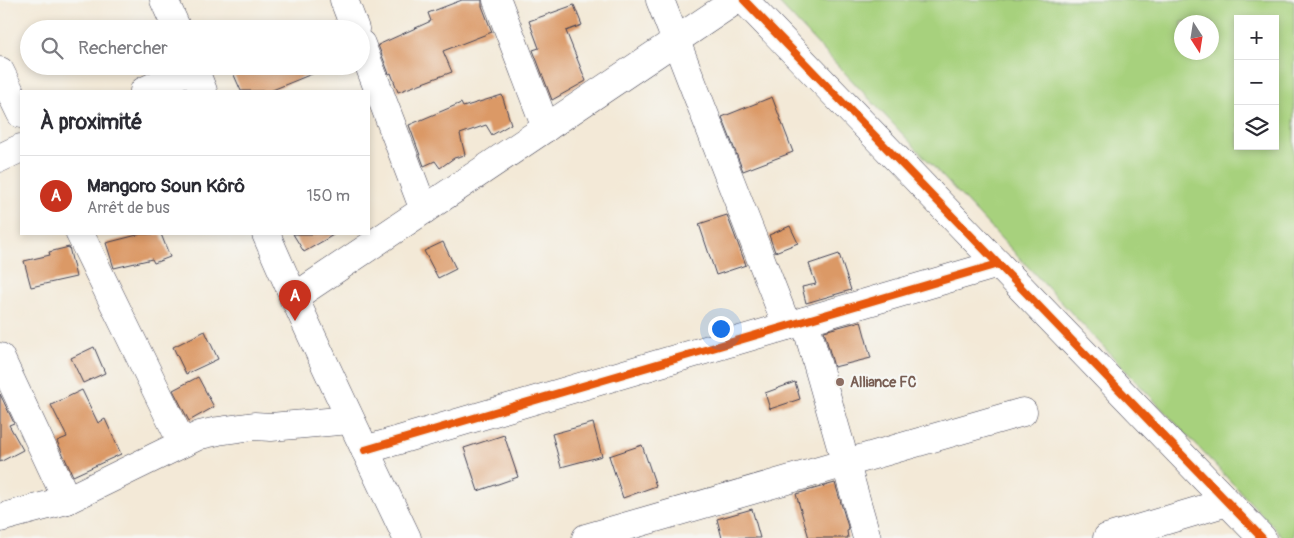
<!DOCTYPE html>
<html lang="fr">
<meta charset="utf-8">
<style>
body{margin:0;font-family:Pangolin,sans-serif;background:#f7f7f7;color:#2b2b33}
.controls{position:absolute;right:15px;top:15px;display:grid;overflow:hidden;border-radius:0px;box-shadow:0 2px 8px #0003}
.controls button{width:45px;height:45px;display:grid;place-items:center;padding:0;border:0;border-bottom:1px solid #e1e1e2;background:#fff;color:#2b2b33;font:25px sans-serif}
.compass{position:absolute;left:1174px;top:15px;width:45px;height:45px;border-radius:50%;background:#fff;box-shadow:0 2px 8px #0003;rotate:168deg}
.you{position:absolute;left:720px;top:328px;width:18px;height:18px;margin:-12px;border:4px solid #fff;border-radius:50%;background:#1a73e8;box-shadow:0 0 0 8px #1a73e833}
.badge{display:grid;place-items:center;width:32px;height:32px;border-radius:50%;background:#c8321e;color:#fff;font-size:16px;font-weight:700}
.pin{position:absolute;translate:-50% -41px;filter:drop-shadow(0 1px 2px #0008)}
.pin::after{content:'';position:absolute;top:26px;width:18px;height:15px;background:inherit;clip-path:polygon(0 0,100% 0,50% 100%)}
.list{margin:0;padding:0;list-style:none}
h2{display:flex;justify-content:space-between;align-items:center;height:65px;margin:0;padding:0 20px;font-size:21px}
h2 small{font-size:16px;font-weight:400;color:#7c7c81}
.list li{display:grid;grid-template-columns:32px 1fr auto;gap:15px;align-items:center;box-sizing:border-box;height:80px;padding:0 20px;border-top:1px solid #e1e1e2}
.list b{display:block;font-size:19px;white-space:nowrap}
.list p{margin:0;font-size:16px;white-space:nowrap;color:#7c7c81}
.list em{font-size:16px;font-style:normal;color:#7c7c81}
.icon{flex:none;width:28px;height:28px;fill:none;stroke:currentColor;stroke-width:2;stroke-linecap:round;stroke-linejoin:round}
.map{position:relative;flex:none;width:1294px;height:538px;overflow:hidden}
.search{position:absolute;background:#fff;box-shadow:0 2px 8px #0003;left:20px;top:20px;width:350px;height:55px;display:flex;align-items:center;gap:12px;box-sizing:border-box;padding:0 18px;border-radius:28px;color:#7c7c81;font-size:19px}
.panel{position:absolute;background:#fff;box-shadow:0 2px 8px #0003;left:20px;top:90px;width:350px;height:145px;border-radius:0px}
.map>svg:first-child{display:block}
.green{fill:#a7d17d;stroke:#647a5c;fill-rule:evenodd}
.building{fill:#db9966}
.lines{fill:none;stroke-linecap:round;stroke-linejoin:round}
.minor-casing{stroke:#414052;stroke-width:29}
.minor{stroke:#fff;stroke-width:28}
.cycleway-casing{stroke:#f6f6f2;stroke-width:11}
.cycleway{stroke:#e8590c;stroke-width:8}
.education-dot{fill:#8d6e63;stroke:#f6f6f2;stroke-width:2}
.labels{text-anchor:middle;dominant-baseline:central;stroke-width:4.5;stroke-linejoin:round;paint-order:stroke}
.education-label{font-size:14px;font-weight:bold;fill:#785e54;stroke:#f6f6f2;text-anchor:start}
</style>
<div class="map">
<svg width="1294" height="538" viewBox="0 0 1294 538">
<rect width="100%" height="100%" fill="#f6f6f2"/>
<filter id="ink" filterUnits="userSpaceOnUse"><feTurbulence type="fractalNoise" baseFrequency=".02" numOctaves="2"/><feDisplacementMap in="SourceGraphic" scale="10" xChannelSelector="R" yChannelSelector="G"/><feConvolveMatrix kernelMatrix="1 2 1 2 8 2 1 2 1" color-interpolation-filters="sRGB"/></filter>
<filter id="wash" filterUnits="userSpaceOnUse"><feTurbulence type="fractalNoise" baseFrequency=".0096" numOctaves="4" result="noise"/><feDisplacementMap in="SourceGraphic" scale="20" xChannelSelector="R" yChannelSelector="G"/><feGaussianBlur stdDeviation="1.12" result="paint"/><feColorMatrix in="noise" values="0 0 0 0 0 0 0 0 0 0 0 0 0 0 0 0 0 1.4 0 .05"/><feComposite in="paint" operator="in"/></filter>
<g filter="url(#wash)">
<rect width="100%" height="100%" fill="#f3e9d7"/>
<path class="green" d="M776 0H1294V538H1284ZM1238 19H1275V146H1238ZM1182 22H1212V52H1182Z"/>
<g id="blocks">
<g class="building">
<path d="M462 0H482V6L492 32 443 51 452 72 398 92 391 73 389 74 378 45 431 21 428 13Z"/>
<path d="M574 5 582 25 566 31 586 81 552 100 533 50 539 48 529 21Z"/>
<path d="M230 66H329V67L270 91H241Z"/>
<path d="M502 95 511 124 492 135 486 125 460 134 465 155 454 158 440 168 435 161 424 166 409 125 461 103 463 107Z"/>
<path d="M772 97 793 152 743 171 722 117Z"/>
<path d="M727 215 746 265 716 275 699 224Z"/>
<path d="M790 226 798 243 775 252 769 235Z"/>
<path d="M141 234H161L170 257 154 263 152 259 114 268 106 243Z"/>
<path d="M293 234H335L304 252Z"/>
<path d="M443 242 456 269 438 278 424 251Z"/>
<path d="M69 247 76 277 31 287 24 261 50 255 49 252Z"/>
<path d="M839 254 851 290 806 303 802 287 816 284 809 264Z"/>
<path d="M861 321 871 358 834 367 824 331Z"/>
<path d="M205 331 218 359 186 374 173 347Z"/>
<path d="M94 347 105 373 83 383 71 358Z"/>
<path d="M198 377 214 407 189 421 173 390Z"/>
<path d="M795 382 800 399 770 409 765 393Z"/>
<path d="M82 390 98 423 105 419 121 454 73 476 57 441 67 437 51 405Z"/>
<path d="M0 394 14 423 9 425 23 450 0 462Z"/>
<path d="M593 423 602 456 561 467 552 434Z"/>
<path d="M504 435 518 477 478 491 464 448Z"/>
<path d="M642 445 656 486 623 498 609 456Z"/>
<path d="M835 483 849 530 847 531 848 538H809L796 494Z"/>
<path d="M752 509 760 538H722L717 519Z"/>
</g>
</g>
</g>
<g filter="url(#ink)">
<use href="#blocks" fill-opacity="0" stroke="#414052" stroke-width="1"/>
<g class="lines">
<g class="minor-casing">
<g id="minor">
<path d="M164 0 177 29"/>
<path d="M344 0 355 29"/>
<path d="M497 0 546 128"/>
<path d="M660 0 787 326"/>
<path d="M744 0 1262 538"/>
<path d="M361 44 424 210"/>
<path d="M193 66 203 91"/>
<path d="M0 71 21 114"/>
<path d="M144 91 193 68"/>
<path d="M0 158 21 148"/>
<path d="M80 234 182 443"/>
<path d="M266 234C310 336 359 437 407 538"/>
<path d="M293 298 736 0"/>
<path d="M805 321 867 538"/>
<path d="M0 357 67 500"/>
<path d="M365 450 998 264"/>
<path d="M0 518 67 500 200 435 218 431 254 426 271 427 350 420"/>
<path d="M586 538 1023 412"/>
<path d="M1107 538 1227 502"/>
</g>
</g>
<use href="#minor" class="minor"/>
<g class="cycleway-casing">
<g id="cycleway">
<path d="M744 0 1262 538"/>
<path d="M365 450 998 264"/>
</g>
</g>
<use href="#cycleway" class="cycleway"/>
</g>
</g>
<circle class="education-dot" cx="840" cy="382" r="5"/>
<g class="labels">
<g class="education-label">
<text x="850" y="382">Alliance FC</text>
</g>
</g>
</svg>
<div class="controls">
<button>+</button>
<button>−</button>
<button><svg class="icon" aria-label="layers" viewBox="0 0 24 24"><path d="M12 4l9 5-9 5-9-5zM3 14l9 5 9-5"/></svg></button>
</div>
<svg class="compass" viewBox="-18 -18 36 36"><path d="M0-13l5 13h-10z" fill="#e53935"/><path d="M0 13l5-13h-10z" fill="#7c7c81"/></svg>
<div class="you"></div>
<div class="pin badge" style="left:295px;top:321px">A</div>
<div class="search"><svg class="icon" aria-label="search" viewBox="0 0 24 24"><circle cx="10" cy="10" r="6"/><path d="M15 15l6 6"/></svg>Rechercher</div>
<section class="panel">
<h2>À proximité<small></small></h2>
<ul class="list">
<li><span class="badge">A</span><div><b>Mangoro Soun Kôrô</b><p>Arrêt de bus</p></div><em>150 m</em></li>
</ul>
</section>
</div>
